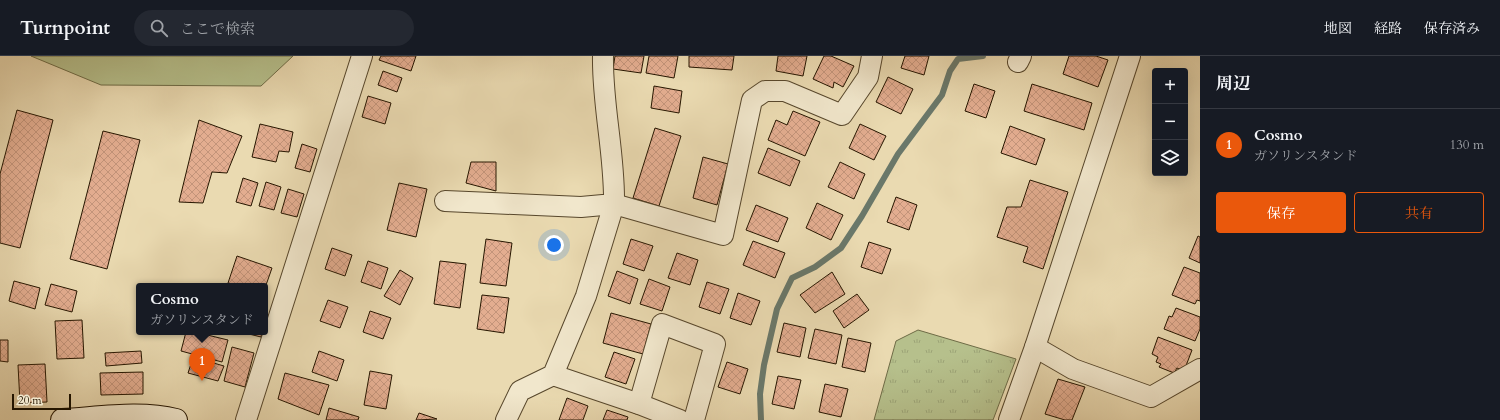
<!DOCTYPE html>
<html lang="ja">
<meta charset="utf-8">
<style>
body{margin:0;font-family:Cardo,"Noto Serif JP",serif;background:#242831;color:#f1f3f6}
.controls{position:absolute;right:12px;top:12px;display:grid;overflow:hidden;border-radius:4px;box-shadow:0 4px 16px #0002}
.controls button{width:36px;height:36px;display:grid;place-items:center;padding:0;border:0;border-bottom:1px solid #363941;background:#171b24;color:#f1f3f6;font:20px sans-serif}
.scale{position:absolute;left:12px;bottom:10px;width:59px;box-sizing:border-box;padding-left:4px;border:2px solid #261600;border-top:0;font-size:11px;line-height:14px;white-space:nowrap;color:#261600;-webkit-text-stroke:3px #f1e7cc;paint-order:stroke}
.you{position:absolute;left:554px;top:189px;width:14px;height:14px;margin:-10px;border:3px solid #fff;border-radius:50%;background:#1a73e8;box-shadow:0 0 0 6px #1a73e833}
.badge{display:grid;place-items:center;width:26px;height:26px;border-radius:50%;background:#ea580c;color:#fff;font-size:13px;font-weight:700}
.pin{position:absolute;translate:-50% -33px;filter:drop-shadow(0 1px 2px #0008)}
.pin::after{content:'';position:absolute;top:21px;width:14px;height:12px;background:inherit;clip-path:polygon(0 0,100% 0,50% 100%)}
.popup{position:absolute;left:136px;top:227px;width:132px;height:52px;box-sizing:border-box;display:grid;place-content:center;border-radius:4px;background:#171b24;filter:drop-shadow(0 1px 3px #0005);font-size:13px;white-space:nowrap;color:#9ea1a6}
.popup b{font-size:15px;color:#f1f3f6}
.popup::after{content:'';position:absolute;left:50%;top:100%;margin-left:-8px;border:8px solid transparent;border-top-color:#171b24}
.list{margin:0;padding:0;list-style:none}
h2{display:flex;justify-content:space-between;align-items:center;height:52px;margin:0;padding:0 16px;font-size:17px}
h2 small{font-size:13px;font-weight:400;color:#9ea1a6}
.list li{display:grid;grid-template-columns:26px 1fr auto;gap:12px;align-items:center;box-sizing:border-box;height:72px;padding:0 16px;border-top:1px solid #363941}
.list b{display:block;font-size:15px;white-space:nowrap}
.list p{margin:0;font-size:13px;white-space:nowrap;color:#9ea1a6}
.list em{font-size:13px;font-style:normal;color:#9ea1a6}
.actions{display:flex;gap:8px;padding:12px 16px}
.actions a{flex:1;padding:9px 0;border:1px solid #ea580c;border-radius:4px;text-align:center;font-size:14px;color:#ea580c}
.actions .main{background:#ea580c;color:#fff}
.icon{flex:none;width:22px;height:22px;fill:none;stroke:currentColor;stroke-width:2;stroke-linecap:round;stroke-linejoin:round}
.map{position:relative;flex:none;width:1200px;height:364px;overflow:hidden}
header{display:flex;align-items:center;gap:24px;box-sizing:border-box;height:56px;padding:0 20px;background:#171b24;border-bottom:1px solid #363941}
header strong{font-size:19px}
nav{display:flex;gap:22px;margin-inline-start:auto;font-size:14px}
.search{width:280px;height:36px;background:#242831;display:flex;align-items:center;gap:10px;box-sizing:border-box;padding:0 14px;border-radius:22px;color:#9ea1a6;font-size:15px}
main{display:flex}
aside{flex:1;background:#171b24}
.map>svg:first-child{display:block}
.park{fill:url(#park-tufts);stroke:#6e6b46}
.garden{fill:#b6c08c;stroke:#6e6b46}
.lines{fill:none;stroke-linecap:round;stroke-linejoin:round}
.stream{stroke:#6a786a;stroke-width:6}
.building{fill:url(#building-cross-hatch);stroke:#261600}
.street-casing{stroke:#57472c;stroke-width:22}
.secondary-casing{stroke:#261600;stroke-width:24}
.street{stroke:#f1e7cc;stroke-width:20}
.secondary{stroke:#f1e7cc;stroke-width:22}
</style>
<header>
<strong>Turnpoint</strong>
<div class="search"><svg class="icon" aria-label="search" viewBox="0 0 24 24"><circle cx="10" cy="10" r="6"/><path d="M15 15l6 6"/></svg>ここで検索</div>
<nav><a>地図</a><a>経路</a><a>保存済み</a></nav>
</header>
<main>
<div class="map">
<svg width="1200" height="364" viewBox="0 0 1200 364">
<defs>
<pattern id="park-tufts" width="24" height="20" patternUnits="userSpaceOnUse"><rect width="24" height="20" fill="#b6c08c"/><path d="M3 7l-1-3M5 7V3M7 7l1-3M15 17l-1-3M17 17v-4M19 17l1-3" fill="none" stroke="#9ca477"/></pattern>
<pattern id="building-cross-hatch" width="8" height="8" patternUnits="userSpaceOnUse"><rect width="8" height="8" fill="#e3ad90"/><path d="M0 0l8 8M0 8l8-8" fill="none" stroke="#c3947a"/></pattern>
</defs>
<rect width="100%" height="100%" fill="#eadab1"/>
<filter id="stains"><feTurbulence type="fractalNoise" baseFrequency=".005" numOctaves="4"/><feColorMatrix values="0 0 0 0 .2 0 0 0 0 .09 0 0 0 0 .02 0 0 0 .5 -.17"/></filter>
<radialGradient id="worn" r=".72"><stop offset=".6" stop-color="#630" stop-opacity="0"/><stop offset="1" stop-color="#630" stop-opacity=".3"/></radialGradient>
<path class="park" d="M918 274 1016 303 993 364H874L896 285Z"/>
<path class="garden" d="M31 0H293L261 30 101 29Z"/>
<g class="lines">
<path class="stream" d="M761 364 760 338 764 309 777 253 792 222 815 211 841 192 862 160 898 98 942 39 950 15 958 3 983 0"/>
</g>
<g class="building">
<path d="M381 0H416L411 15 379 4Z"/>
<path d="M615 0H644L641 17 613 13Z"/>
<path d="M649 0H678L674 22 646 17Z"/>
<path d="M689 0H734L732 14 689 11Z"/>
<path d="M778 0H807L803 20 776 15Z"/>
<path d="M824 0H831L854 10 843 31 834 26 833 32 813 23Z"/>
<path d="M905 0H929L924 19 901 12Z"/>
<path d="M1069 0H1096L1108 4 1098 31 1063 18Z"/>
<path d="M383 15 402 22 397 36 378 29Z"/>
<path d="M888 21 913 33 901 58 876 46Z"/>
<path d="M974 28 995 35 986 62 965 55Z"/>
<path d="M1032 28 1092 47 1084 74 1024 55Z"/>
<path d="M654 30 682 35 679 57 651 52Z"/>
<path d="M368 40 391 47 385 68 362 61Z"/>
<path d="M17 54 53 64 20 192 0 187V118Z"/>
<path d="M793 55 820 66 805 100 768 84 776 64 787 69Z"/>
<path d="M199 64 242 80 227 117 212 116 203 147 179 146Z"/>
<path d="M260 68 293 76 289 96 279 95 276 106 252 101Z"/>
<path d="M860 68 886 80 874 104 849 92Z"/>
<path d="M1010 70 1045 83 1036 109 1001 97Z"/>
<path d="M655 72 681 80 659 150 633 142Z"/>
<path d="M103 75 140 84 107 213 70 203Z"/>
<path d="M302 88 317 93 310 116 295 112Z"/>
<path d="M768 92 800 105 790 130 758 117Z"/>
<path d="M703 101 728 108 717 149 693 142Z"/>
<path d="M471 106H496V135L466 127Z"/>
<path d="M840 106 865 118 854 143 828 131Z"/>
<path d="M243 122 258 127 251 150 236 146Z"/>
<path d="M1030 124 1068 136 1043 213 1023 206 1028 191 997 181 1007 151H1021Z"/>
<path d="M266 126 281 131 274 154 259 150Z"/>
<path d="M399 127 427 133 416 181 387 174Z"/>
<path d="M288 133 304 138 297 161 281 157Z"/>
<path d="M896 141 917 149 909 174 887 166Z"/>
<path d="M817 147 843 159 831 184 806 172Z"/>
<path d="M756 149 788 162 778 186 746 174Z"/>
<path d="M1198 180 1200 181V207L1189 202Z"/>
<path d="M486 183 512 187 506 230 480 227Z"/>
<path d="M631 183 653 190 644 215 623 208Z"/>
<path d="M753 185 785 197 775 222 743 209Z"/>
<path d="M869 186 891 193 882 218 861 211Z"/>
<path d="M332 192 352 199 345 220 325 213Z"/>
<path d="M677 197 698 204 690 229 668 222Z"/>
<path d="M237 200 272 212 265 232V230H239L228 227Z"/>
<path d="M368 205 388 212 381 233 361 226Z"/>
<path d="M440 205 466 208 460 252 434 248Z"/>
<path d="M1184 211 1200 217V245L1197 244 1195 248 1172 239Z"/>
<path d="M400 214 413 222 400 249 384 240Z"/>
<path d="M617 215 638 223 630 248 608 240Z"/>
<path d="M832 216 845 238 815 257 800 239Z"/>
<path d="M649 223 670 231 662 255 640 248Z"/>
<path d="M14 225 40 232 35 253 9 245Z"/>
<path d="M707 226 729 233 720 258 699 251Z"/>
<path d="M51 228 77 235 72 256 45 249Z"/>
<path d="M738 237 760 245 751 269 730 262Z"/>
<path d="M857 238 869 254 844 272 833 255Z"/>
<path d="M482 239 509 242 504 277 477 273Z"/>
<path d="M328 244 348 251 340 272 320 265Z"/>
<path d="M1176 252 1200 261V273L1195 285 1164 273 1169 260 1172 261Z"/>
<path d="M370 255 391 262 383 283 363 276Z"/>
<path d="M611 257 651 268 643 298 603 287Z"/>
<path d="M82 264 84 302 57 303 55 265Z"/>
<path d="M784 267 806 272 800 301 777 296Z"/>
<path d="M815 273 842 279 836 308 808 302Z"/>
<path d="M186 276H195L228 284 222 306 181 295Z"/>
<path d="M241 276H262L261 281Z"/>
<path d="M1158 281 1192 294 1184 315 1177 312 1174 317 1159 311 1161 308 1156 306 1158 301 1152 298Z"/>
<path d="M848 282 871 287 865 316 842 311Z"/>
<path d="M0 284H8V306L0 305Z"/>
<path d="M232 291 254 297 245 331 224 325Z"/>
<path d="M141 295 142 307 106 310 105 297Z"/>
<path d="M319 295 344 304 337 325 312 316Z"/>
<path d="M614 296 635 303 626 328 605 321Z"/>
<path d="M192 305 204 308 210 306 224 310 218 325 188 317Z"/>
<path d="M727 306 748 313 740 338 718 331Z"/>
<path d="M45 308 47 346 20 347 18 309Z"/>
<path d="M370 315 392 319 386 353 364 349Z"/>
<path d="M143 316V338L101 339 100 317Z"/>
<path d="M285 317 329 329 319 359 278 343Z"/>
<path d="M778 320 801 324 794 353 772 348Z"/>
<path d="M1058 323 1085 331 1072 364H1065L1045 358Z"/>
<path d="M825 328 848 333 841 361 819 356Z"/>
<path d="M567 342 588 350 583 364H559Z"/>
<path d="M329 352 359 361 358 364H326Z"/>
<path d="M607 354 628 361 627 364H603Z"/>
<path d="M419 357 437 363 416 364Z"/>
</g>
<g class="lines">
<g class="street-casing">
<g id="street">
<path d="M1018 6 1021 0"/>
<path d="M445 145 581 151 614 148C615 98 602 49 603 0"/>
<path d="M1035 291 1073 313 1151 341 1200 313"/>
<path d="M553 319 639 348 680 364"/>
<path d="M639 348 662 268 715 288 694 364"/>
<path d="M246 364 362 0"/>
<path d="M506 364 520 335 553 319 586 240 614 148 723 179 752 44 765 35H785L842 59 868 21 872 0"/>
<path d="M1009 364 1035 291 1130 0"/>
</g>
</g>
<g class="secondary-casing">
<path id="secondary" d="M62 364C99 362 141 355 176 364"/>
</g>
<use href="#street" class="street"/>
<use href="#secondary" class="secondary"/>
</g>
<rect width="100%" height="100%" filter="url(#stains)"/>
<rect width="100%" height="100%" fill="url(#worn)"/>
</svg>
<div class="controls">
<button>+</button>
<button>−</button>
<button><svg class="icon" aria-label="layers" viewBox="0 0 24 24"><path d="M12 4l9 5-9 5-9-5zM3 14l9 5 9-5"/></svg></button>
</div>
<div class="scale">20 m</div>
<div class="you"></div>
<div class="pin badge" style="left:202px;top:325px">1</div>
<div class="popup"><b>Cosmo</b>ガソリンスタンド</div>
</div>
<aside>
<h2>周辺<small></small></h2>
<ul class="list">
<li><span class="badge">1</span><div><b>Cosmo</b><p>ガソリンスタンド</p></div><em>130 m</em></li>
</ul>
<div class="actions"><a class="main">保存</a><a>共有</a></div>
</aside>
</main>
